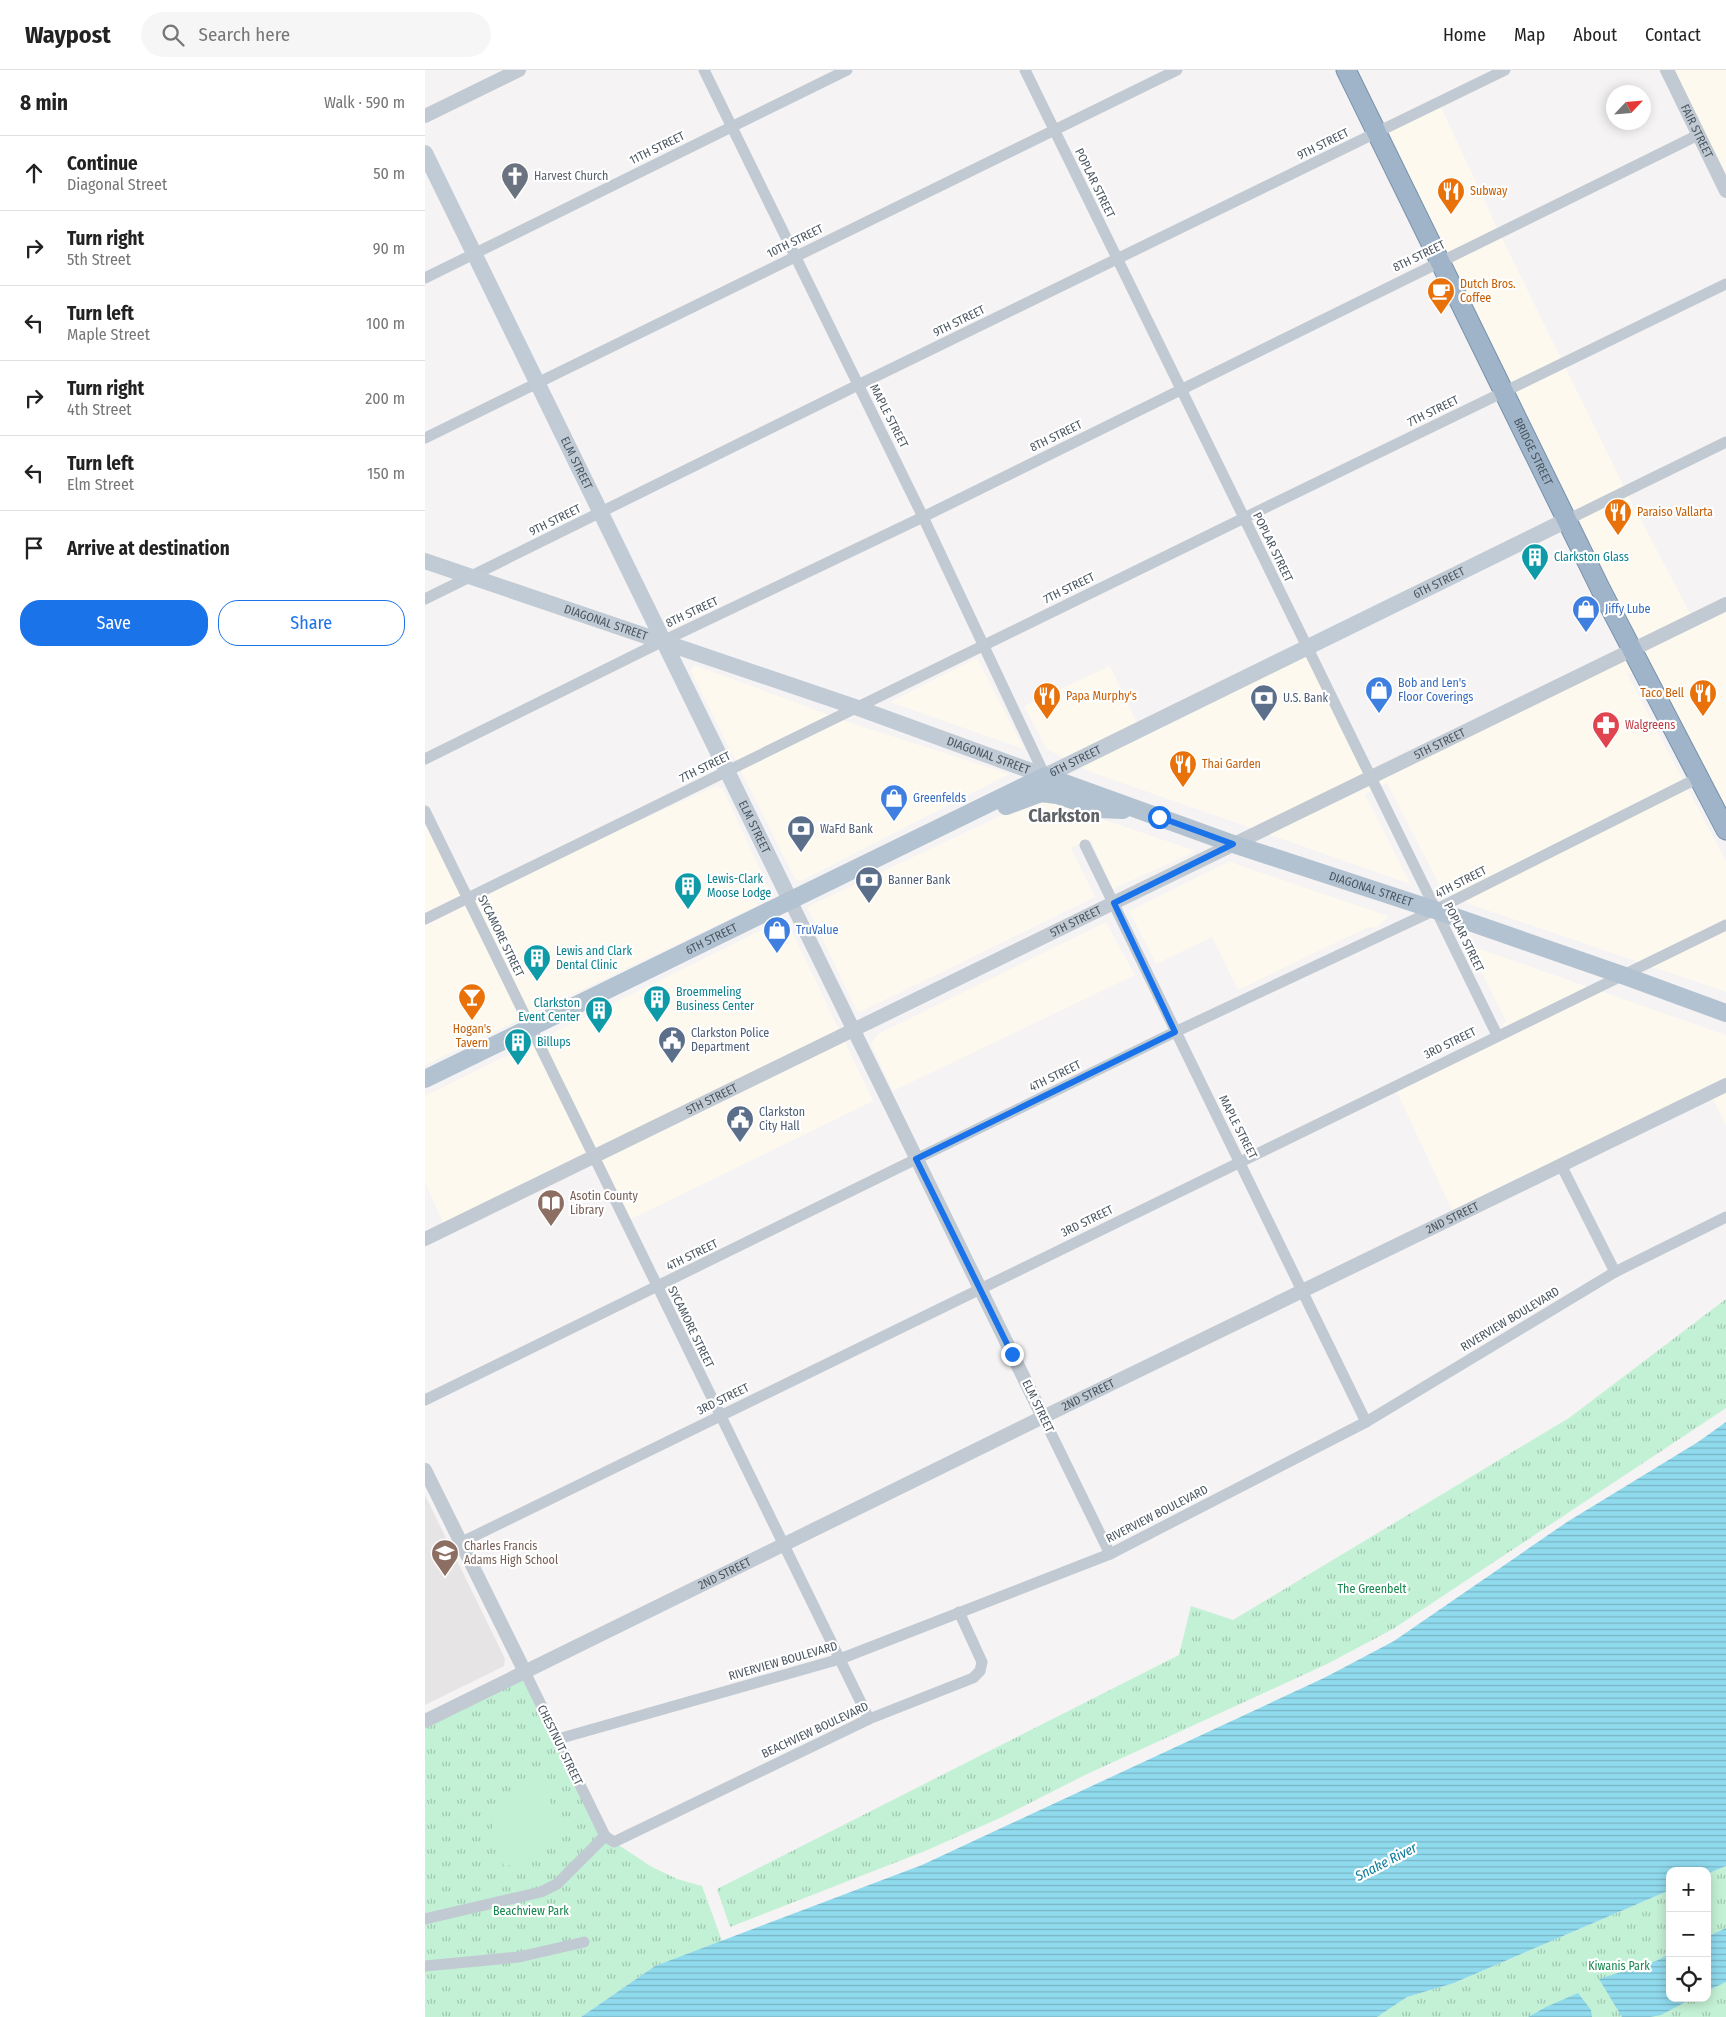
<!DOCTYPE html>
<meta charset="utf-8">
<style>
body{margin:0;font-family:"Fira Sans Condensed",sans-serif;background:#f6f6f6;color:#222}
.controls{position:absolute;right:15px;bottom:15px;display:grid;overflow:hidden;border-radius:10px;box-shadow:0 2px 12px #0003}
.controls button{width:45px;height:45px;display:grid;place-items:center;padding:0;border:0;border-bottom:1px solid #e0e0e0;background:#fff;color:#222;font:25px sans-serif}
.compass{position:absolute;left:1181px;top:15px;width:45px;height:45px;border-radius:50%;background:#fff;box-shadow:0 2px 12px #0003;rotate:64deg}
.stop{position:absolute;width:15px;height:15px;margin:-11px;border:4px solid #1a73e8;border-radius:50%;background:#fff}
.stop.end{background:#1a73e8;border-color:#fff;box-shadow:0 1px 5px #0008}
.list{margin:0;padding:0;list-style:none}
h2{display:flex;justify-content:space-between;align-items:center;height:65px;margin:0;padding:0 20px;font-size:21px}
h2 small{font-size:16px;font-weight:400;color:#767676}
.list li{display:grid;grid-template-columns:32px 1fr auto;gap:15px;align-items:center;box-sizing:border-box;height:75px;padding:0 20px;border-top:1px solid #e0e0e0}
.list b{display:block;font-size:19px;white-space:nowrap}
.list p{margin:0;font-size:16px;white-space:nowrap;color:#767676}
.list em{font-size:16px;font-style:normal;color:#767676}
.actions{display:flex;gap:10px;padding:15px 20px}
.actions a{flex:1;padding:11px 0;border:1px solid #1a73e8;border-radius:20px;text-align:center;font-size:18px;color:#1a73e8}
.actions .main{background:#1a73e8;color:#fff}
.icon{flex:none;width:28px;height:28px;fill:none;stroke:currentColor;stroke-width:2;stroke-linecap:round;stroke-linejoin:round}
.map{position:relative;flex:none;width:1301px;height:1947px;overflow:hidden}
header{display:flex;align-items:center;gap:30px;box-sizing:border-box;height:70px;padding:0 25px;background:#fff;border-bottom:1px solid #e0e0e0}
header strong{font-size:24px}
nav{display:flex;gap:28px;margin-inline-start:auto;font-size:18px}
.search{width:350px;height:45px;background:#f6f6f6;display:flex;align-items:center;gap:12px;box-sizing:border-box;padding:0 18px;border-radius:28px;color:#767676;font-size:19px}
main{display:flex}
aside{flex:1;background:#fff}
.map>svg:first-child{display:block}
.commercial{fill:#fdf9ef}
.education{fill:#e6e4e5}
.grass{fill:url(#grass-tufts)}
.pitch{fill:#c3f1d5}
.water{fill:url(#water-rules)}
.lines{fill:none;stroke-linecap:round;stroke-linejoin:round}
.trunk-casing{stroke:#7690ad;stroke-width:21}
.minor{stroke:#c1cad2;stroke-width:11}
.tertiary{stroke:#c1cad2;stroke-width:14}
.secondary{stroke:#c1cbd6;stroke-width:16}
.primary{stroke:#b3c2d1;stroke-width:18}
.trunk{stroke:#9fb4c9;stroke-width:19}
.route{stroke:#1a73e8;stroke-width:6}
.labels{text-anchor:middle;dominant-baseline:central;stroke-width:4.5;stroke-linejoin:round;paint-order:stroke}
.street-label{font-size:12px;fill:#4a5661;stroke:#fff}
.worship-label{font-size:12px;fill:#5b616d;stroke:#fff;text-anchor:start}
.food-label{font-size:12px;fill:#c56008;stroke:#fff;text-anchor:start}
.culture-label{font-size:12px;fill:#0d838f;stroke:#fff;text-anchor:start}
.shop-label{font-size:12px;fill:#366cbe;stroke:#fff;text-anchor:start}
.service-label{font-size:12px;fill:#4e5e75;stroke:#fff;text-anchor:start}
.health-label{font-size:12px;fill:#be3a42;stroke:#fff;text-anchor:start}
.education-label{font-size:12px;fill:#785e54;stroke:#fff;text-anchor:start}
.park-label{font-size:12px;fill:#17864f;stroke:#fff}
.water-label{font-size:14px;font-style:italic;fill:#0c7c9b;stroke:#fff}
.district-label{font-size:18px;font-weight:bold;fill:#5f6368;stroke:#fff}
</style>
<header>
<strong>Waypost</strong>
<div class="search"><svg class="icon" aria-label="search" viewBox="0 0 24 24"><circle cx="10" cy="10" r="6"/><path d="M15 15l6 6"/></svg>Search here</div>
<nav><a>Home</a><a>Map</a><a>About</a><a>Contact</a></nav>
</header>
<main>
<aside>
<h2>8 min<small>Walk · 590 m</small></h2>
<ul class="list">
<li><svg class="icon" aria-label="ahead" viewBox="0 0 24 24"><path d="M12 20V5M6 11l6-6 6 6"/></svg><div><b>Continue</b><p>Diagonal Street</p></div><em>50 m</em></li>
<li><svg class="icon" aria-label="right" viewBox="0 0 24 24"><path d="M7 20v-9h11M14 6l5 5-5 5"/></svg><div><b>Turn right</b><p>5th Street</p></div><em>90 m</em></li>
<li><svg class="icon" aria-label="left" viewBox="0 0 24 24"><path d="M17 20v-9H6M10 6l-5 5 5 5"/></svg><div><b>Turn left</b><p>Maple Street</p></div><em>100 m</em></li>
<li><svg class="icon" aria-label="right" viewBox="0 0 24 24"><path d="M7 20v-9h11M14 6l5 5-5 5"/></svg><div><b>Turn right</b><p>4th Street</p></div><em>200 m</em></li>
<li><svg class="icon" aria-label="left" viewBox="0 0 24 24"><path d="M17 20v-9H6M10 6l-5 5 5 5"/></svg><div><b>Turn left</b><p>Elm Street</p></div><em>150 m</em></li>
<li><svg class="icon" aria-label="arrive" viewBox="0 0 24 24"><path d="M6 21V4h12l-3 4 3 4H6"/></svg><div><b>Arrive at destination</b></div></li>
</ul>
<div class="actions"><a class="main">Save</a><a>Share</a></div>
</aside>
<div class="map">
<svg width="1301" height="1947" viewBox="0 0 1301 1947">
<defs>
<pattern id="grass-tufts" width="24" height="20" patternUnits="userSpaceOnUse" patternTransform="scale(1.25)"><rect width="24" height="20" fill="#c3f1d5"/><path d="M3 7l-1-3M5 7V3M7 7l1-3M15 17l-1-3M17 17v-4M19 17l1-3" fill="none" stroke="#a0c6b0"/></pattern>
<pattern id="water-rules" width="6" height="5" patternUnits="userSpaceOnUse" patternTransform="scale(1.25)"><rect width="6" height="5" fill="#90daee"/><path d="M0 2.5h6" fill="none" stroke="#78b4c4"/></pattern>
</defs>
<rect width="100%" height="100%" fill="#f5f3f3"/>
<g class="commercial">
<path d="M1242 0H1301V121Z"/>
<path d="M1014 33 1074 162 1201 421 1268 549 1301 534V738L1228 599 1202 604 1301 791V922L1047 835 1016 818 962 713 940 724 985 814 663 701 622 679 599 636 685 596 715 659 882 577 946 706 1206 580 952 63Z"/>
<path d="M552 588 599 679 465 632Z"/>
<path d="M269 595 426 653 584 704 376 811 370 809 267 604 266 600Z"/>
<path d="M291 716 298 719 345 821 342 831 0 995V741L43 828Z"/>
<path d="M627 732 771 781 688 819 665 769 646 778 670 827 433 943 382 837 596 736Z"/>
<path d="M805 791 816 796 963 846 953 857 941 858 813 920 787 867 731 894 704 841Z"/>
<path d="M357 850 363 853 448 1031 200 1152 168 1086 21 1159 0 1113V1026Z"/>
<path d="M681 852 710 905 468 1021 446 974 453 964Z"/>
<path d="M1043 875 1301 965V1055L1285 1023 1030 1146 969 1016 1072 965 1081 951Z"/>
</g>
<path class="education" d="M0 1425 80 1589 79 1596 0 1635Z"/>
<g class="grass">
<path d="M1301 1229V1338L968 1559 902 1594 660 1705 575 1748 500 1781 305 1857 292 1819 754 1585 766 1536 808 1550 1144 1348Z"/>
<path d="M100 1602 189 1772 227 1797 252 1809 277 1816 297 1871 230 1896 156 1947H0V1651Z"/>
<path d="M1301 1796V1947H952L982 1927 1029 1913 1245 1820V1928H1282V1804Z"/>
</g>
<path class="pitch" d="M114 1708 139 1762 136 1772 80 1797C53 1761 69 1717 114 1708Z"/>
<g class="water">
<path d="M1301 1352V1796L1282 1804V1801H1245V1820L1029 1913 982 1927 952 1947H156L230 1896 497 1795 899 1608 969 1571 1142 1452 1273 1372Z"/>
<path d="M1301 1858V1912L1282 1921V1867Z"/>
<path d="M1245 1884V1928H1268L1236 1945 1225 1947H1197L1174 1909 1231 1891Z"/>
<path d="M1153 1923 1166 1940 1167 1947H1103L1121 1937Z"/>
</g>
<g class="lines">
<g class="trunk-casing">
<g id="trunk">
<path id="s7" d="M921 0 1176 520 1301 760"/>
</g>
</g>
<g class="minor">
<path d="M279 0 498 447 620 706"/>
<path d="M600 0 1072 965"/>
<path d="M0 208 422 0"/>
<path d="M0 368 752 0"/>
<path d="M1142 450 1301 372"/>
<path d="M0 529 433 315 1080 0"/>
<path d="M0 689 238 571 498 447 1273 65"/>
<path d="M0 741 444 1649"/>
<path d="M660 775 941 1352"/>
<path d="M0 849 819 448 1301 214"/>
<path d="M1136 1095 1190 1202"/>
<path d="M0 1330 750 962 1010 840 1273 708"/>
<path d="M618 1347 685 1484"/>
<path d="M35 1473 1301 855"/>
<path d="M133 1669 415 1589 685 1484 941 1352 1190 1202 1301 1147"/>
<path d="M180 1766 189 1772 444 1649 548 1608 555 1601 557 1592 534 1542"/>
<path d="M0 1849 116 1822 132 1814 180 1766 100 1602"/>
<path d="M0 1896 94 1887 159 1872"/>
</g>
<g class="tertiary">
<path id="s1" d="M1242 0 1301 121"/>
<path d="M0 46 94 0"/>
<path d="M365 830 618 1347"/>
<path id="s2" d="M0 1169 1301 534"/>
<path d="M0 1400 100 1602"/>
<path id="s3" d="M0 1651 618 1347 1301 1015"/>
</g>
<g class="secondary">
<path id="s4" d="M0 83 365 830"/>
<path id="s5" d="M0 491 433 638 620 706 1142 450"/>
</g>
<g class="primary">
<path d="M581 736 616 723 632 725 674 739 698 740"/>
<path id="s6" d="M0 1009 620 706 808 774 1010 840 1200 906 1301 943"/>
</g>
<use href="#trunk" class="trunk"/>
</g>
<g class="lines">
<path class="route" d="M587 1284 491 1089 750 962 689 833 808 774 734 747"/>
</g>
<defs>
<g id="church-pin" transform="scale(1.4375)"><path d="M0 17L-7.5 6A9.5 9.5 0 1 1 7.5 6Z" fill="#6b7280" stroke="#fff"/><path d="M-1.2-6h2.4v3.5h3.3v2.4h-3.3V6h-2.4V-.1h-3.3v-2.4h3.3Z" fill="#fff"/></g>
<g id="restaurant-pin" transform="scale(1.4375)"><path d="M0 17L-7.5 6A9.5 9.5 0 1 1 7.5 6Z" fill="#e8710a" stroke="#fff"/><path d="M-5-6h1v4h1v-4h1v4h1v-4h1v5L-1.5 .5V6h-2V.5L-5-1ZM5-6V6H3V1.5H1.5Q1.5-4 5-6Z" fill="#fff"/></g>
<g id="cafe-pin" transform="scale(1.4375)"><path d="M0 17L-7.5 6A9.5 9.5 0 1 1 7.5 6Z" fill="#e8710a" stroke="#fff"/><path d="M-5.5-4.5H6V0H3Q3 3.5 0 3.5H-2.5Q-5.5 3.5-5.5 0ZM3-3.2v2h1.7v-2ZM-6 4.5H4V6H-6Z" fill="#fff"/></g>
<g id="building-pin" transform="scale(1.4375)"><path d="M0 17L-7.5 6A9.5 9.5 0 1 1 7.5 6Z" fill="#0f9aa8" stroke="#fff"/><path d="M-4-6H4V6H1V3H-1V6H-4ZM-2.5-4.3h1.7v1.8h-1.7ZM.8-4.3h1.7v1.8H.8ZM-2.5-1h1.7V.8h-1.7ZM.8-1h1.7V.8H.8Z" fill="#fff"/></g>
<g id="shop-pin" transform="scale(1.4375)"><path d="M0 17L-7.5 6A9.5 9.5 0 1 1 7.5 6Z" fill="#3f7fe0" stroke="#fff"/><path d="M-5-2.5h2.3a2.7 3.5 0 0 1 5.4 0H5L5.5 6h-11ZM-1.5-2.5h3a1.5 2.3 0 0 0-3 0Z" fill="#fff"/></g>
<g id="bank-pin" transform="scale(1.4375)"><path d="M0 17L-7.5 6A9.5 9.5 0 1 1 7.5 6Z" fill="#5c6f8a" stroke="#fff"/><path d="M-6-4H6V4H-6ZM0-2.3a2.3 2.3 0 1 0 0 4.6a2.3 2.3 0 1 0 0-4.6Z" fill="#fff"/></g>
<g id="pharmacy-pin" transform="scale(1.4375)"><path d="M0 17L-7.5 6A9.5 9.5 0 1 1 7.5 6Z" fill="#e0444e" stroke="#fff"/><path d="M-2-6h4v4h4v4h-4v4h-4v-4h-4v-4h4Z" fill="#fff"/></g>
<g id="bar-pin" transform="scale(1.4375)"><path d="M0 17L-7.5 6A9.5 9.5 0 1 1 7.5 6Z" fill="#e8710a" stroke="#fff"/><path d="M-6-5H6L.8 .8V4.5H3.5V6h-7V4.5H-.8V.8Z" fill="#fff"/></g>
<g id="civic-pin" transform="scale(1.4375)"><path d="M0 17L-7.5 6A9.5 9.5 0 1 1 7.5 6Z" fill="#5c6f8a" stroke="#fff"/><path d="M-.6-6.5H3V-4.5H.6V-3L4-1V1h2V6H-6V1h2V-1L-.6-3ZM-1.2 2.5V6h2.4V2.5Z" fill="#fff"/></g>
<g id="library-pin" transform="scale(1.4375)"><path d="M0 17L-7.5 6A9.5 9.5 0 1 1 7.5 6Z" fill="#8d6e63" stroke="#fff"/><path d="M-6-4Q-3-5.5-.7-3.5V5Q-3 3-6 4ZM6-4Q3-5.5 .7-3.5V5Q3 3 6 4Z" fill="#fff"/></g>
<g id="school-pin" transform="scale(1.4375)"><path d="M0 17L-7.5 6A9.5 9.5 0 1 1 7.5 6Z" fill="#8d6e63" stroke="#fff"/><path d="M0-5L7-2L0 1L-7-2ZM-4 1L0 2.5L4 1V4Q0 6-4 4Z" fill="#fff"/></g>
</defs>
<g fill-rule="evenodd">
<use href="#church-pin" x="90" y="106"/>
<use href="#restaurant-pin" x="1026" y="121"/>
<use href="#cafe-pin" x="1016" y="221"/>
<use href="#restaurant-pin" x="1193" y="442"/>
<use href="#building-pin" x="1110" y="487"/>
<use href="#shop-pin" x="1161" y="539"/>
<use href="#shop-pin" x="954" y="620"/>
<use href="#restaurant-pin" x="1278" y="623"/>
<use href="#restaurant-pin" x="622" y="626"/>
<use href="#bank-pin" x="839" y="628"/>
<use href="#pharmacy-pin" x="1181" y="655"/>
<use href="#restaurant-pin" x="758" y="694"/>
<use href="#shop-pin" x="469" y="728"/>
<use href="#bank-pin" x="376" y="759"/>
<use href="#bank-pin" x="444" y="810"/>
<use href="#building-pin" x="263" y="816"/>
<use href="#shop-pin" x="352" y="860"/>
<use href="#building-pin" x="112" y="888"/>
<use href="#bar-pin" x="47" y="927"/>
<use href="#building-pin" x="232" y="929"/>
<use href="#building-pin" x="174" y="940"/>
<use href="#civic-pin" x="247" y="970"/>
<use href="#building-pin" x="93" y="972"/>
<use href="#civic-pin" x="315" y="1049"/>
<use href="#library-pin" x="126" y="1133"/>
<use href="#school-pin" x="20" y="1483"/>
</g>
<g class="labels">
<g class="street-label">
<text stroke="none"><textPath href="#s1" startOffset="68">FAIR STREET</textPath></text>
<text transform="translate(898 74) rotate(-26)">9TH STREET</text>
<text transform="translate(232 78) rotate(-26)">11TH STREET</text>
<text transform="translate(670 113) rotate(64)">POPLAR STREET</text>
<text transform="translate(370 171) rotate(-26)">10TH STREET</text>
<text transform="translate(994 186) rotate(-26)">8TH STREET</text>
<text transform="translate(534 251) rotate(-26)">9TH STREET</text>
<text transform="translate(1008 341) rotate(-26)">7TH STREET</text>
<text transform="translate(464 346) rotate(63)">MAPLE STREET</text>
<text transform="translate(631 366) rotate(-26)">8TH STREET</text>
<text stroke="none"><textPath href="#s7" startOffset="425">BRIDGE STREET</textPath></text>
<text stroke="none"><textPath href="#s4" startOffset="345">ELM STREET</textPath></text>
<text transform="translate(130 450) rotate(-26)">9TH STREET</text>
<text transform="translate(848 477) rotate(64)">POPLAR STREET</text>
<text stroke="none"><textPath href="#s5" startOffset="1095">6TH STREET</textPath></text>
<text transform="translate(644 518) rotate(-26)">7TH STREET</text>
<text transform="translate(267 542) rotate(-25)">8TH STREET</text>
<text stroke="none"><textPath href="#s5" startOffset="191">DIAGONAL STREET</textPath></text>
<text stroke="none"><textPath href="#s2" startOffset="1129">5TH STREET</textPath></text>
<text stroke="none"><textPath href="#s5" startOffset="596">DIAGONAL STREET</textPath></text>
<text stroke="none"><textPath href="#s5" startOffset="690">6TH STREET</textPath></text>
<text transform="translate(280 697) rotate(-26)">7TH STREET</text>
<text stroke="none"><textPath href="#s4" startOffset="750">ELM STREET</textPath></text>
<text transform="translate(1036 812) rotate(-27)">4TH STREET</text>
<text stroke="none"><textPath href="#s6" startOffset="1035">DIAGONAL STREET</textPath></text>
<text stroke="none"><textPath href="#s2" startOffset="724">5TH STREET</textPath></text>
<text transform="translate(76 866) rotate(64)">SYCAMORE STREET</text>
<text transform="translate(1039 867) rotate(64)">POPLAR STREET</text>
<text stroke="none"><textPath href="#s6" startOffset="319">6TH STREET</textPath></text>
<text transform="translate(1025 973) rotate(-26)">3RD STREET</text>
<text transform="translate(630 1006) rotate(-26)">4TH STREET</text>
<text stroke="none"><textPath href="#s2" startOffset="319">5TH STREET</textPath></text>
<text transform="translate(813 1057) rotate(63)">MAPLE STREET</text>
<text stroke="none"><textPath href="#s3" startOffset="1144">2ND STREET</textPath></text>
<text transform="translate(662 1151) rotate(-26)">3RD STREET</text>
<text transform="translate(267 1185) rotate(-26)">4TH STREET</text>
<text transform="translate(1085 1249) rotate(-31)">RIVERVIEW BOULEVARD</text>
<text transform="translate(266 1257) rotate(64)">SYCAMORE STREET</text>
<text stroke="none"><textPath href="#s3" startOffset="739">2ND STREET</textPath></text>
<text transform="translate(298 1329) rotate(-26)">3RD STREET</text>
<text transform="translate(613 1336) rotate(64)">ELM STREET</text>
<text transform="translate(732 1444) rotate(-27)">RIVERVIEW BOULEVARD</text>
<text stroke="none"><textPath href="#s3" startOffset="334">2ND STREET</textPath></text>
<text transform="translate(358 1591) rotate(-16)">RIVERVIEW BOULEVARD</text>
<text transform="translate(390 1660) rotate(-25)">BEACHVIEW BOULEVARD</text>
<text transform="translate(135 1675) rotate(64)">CHESTNUT STREET</text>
</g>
<g class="worship-label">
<text x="109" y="106">Harvest Church</text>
</g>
<g class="food-label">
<text x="1045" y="121">Subway</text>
<text x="1035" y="214">Dutch Bros.<tspan x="1035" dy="14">Coffee</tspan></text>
<text x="1212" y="442">Paraiso Vallarta</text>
<text x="1259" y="623" text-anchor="end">Taco Bell</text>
<text x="641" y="626">Papa Murphy's</text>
<text x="777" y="694">Thai Garden</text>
<text x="47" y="959" text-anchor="middle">Hogan's<tspan x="47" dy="14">Tavern</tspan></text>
</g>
<g class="culture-label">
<text x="1129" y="487">Clarkston Glass</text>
<text x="282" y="809">Lewis-Clark<tspan x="282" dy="14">Moose Lodge</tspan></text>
<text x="131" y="881">Lewis and Clark<tspan x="131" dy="14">Dental Clinic</tspan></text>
<text x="251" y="922">Broemmeling<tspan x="251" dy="14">Business Center</tspan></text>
<text x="155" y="933" text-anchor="end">Clarkston<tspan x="155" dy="14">Event Center</tspan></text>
<text x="112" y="972">Billups</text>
</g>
<g class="shop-label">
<text x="1180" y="539">Jiffy Lube</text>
<text x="973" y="613">Bob and Len's<tspan x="973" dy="14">Floor Coverings</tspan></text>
<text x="488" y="728">Greenfelds</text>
<text x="371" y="860">TruValue</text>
</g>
<g class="service-label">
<text x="858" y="628">U.S. Bank</text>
<text x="395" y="759">WaFd Bank</text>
<text x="463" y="810">Banner Bank</text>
<text x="266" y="963">Clarkston Police<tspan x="266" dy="14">Department</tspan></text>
<text x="334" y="1042">Clarkston<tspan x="334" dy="14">City Hall</tspan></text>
</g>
<g class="health-label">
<text x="1200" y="655">Walgreens</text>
</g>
<g class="education-label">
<text x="145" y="1126">Asotin County<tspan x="145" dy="14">Library</tspan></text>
<text x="39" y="1476">Charles Francis<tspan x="39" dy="14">Adams High School</tspan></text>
</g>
<g class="park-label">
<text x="947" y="1519">The Greenbelt</text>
<text x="106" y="1841">Beachview Park</text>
<text x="1194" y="1896">Kiwanis Park</text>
</g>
<g class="water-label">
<text transform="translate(961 1792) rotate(-27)">Snake River</text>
</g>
<g class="district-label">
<text x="639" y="746">Clarkston</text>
</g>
</g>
</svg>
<div class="controls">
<button>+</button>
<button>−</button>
<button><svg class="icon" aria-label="locate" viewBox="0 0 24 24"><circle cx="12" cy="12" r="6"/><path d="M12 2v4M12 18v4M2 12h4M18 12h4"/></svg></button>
</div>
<svg class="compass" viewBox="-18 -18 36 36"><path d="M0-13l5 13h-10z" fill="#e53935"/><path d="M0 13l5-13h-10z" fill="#767676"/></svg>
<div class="stop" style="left:734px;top:747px"></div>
<div class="stop end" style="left:587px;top:1284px"></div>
</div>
</main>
